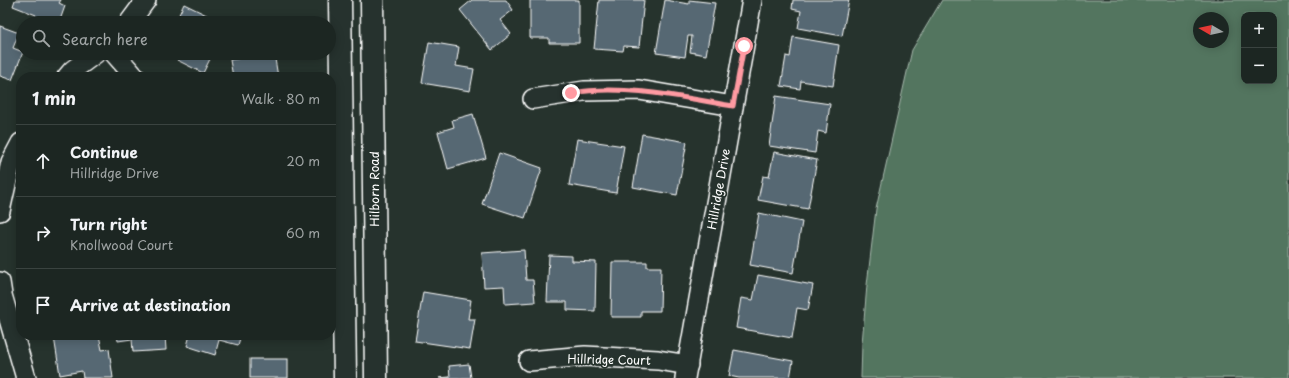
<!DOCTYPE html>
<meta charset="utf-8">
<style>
body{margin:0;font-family:"Playpen Sans",sans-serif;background:#29322f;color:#f1f3f6}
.controls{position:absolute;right:12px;top:12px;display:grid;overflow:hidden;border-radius:8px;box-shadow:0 2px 10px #0003}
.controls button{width:36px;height:36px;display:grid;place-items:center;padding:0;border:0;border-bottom:1px solid #3a4340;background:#1c2622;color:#f1f3f6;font:20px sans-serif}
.compass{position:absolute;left:1193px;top:12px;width:36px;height:36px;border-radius:50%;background:#1c2622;box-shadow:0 2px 10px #0003;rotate:279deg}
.stop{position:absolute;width:12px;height:12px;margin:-9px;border:3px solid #ff9aa2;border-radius:50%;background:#fff}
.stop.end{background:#ff9aa2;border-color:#fff;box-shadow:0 1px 4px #0008}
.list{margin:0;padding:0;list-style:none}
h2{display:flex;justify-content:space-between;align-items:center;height:52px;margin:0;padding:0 16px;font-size:17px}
h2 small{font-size:13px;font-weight:400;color:#a0a5a5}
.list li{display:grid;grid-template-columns:26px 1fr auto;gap:12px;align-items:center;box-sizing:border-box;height:72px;padding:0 16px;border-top:1px solid #3a4340}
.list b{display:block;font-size:15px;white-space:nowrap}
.list p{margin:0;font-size:13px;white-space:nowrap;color:#a0a5a5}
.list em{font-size:13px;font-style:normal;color:#a0a5a5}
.icon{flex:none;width:22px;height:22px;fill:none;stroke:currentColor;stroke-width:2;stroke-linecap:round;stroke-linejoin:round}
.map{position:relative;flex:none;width:1289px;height:378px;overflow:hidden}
.search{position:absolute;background:#1c2622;box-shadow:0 2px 10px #0003;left:16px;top:16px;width:320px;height:44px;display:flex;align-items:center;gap:10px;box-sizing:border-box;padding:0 14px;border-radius:22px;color:#a0a5a5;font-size:15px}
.panel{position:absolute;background:#1c2622;box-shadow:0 2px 10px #0003;left:16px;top:72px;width:320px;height:268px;border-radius:16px}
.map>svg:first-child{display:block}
.green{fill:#52745e;stroke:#a8baae;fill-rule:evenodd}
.building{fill:#566873;stroke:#fff}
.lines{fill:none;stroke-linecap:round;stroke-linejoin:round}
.minor-casing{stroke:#fff;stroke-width:22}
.tertiary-casing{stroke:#fff;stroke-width:25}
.minor{stroke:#26332d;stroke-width:19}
.tertiary{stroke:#26332d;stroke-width:22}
.route{stroke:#ff9aa2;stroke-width:5}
.labels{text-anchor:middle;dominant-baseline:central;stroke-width:3.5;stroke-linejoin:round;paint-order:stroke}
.street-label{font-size:12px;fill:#fff;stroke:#26332d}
</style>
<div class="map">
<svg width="1289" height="378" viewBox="0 0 1289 378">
<rect width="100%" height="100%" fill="#26332d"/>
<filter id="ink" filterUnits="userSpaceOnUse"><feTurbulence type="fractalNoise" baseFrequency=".025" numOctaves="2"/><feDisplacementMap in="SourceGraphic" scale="8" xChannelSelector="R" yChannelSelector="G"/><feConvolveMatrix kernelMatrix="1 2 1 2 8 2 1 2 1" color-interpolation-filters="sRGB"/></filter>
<g filter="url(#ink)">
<path class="green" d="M942 0H1289V378H861L862 344 867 285 876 209 912 50ZM1244 15H1274V81H1244ZM1199 18H1223V42H1199Z"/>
<g class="building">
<path d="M15 0H61L59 3 65 6 59 23H32L36 15 13 6Z"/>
<path d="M472 0H506L513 10 500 20 511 34 492 50 460 10Z"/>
<path d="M530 0H579V43H549V38H530Z"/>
<path d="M599 0H644L639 47 624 46 623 51 594 49Z"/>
<path d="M665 0 689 4V0L715 3 706 55 690 52 692 36H688L685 57 656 53Z"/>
<path d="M793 0H849L842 36 798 28 801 11 792 9Z"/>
<path d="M184 4 223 23H175Z"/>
<path d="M0 26 19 33 13 48 23 52 12 80 0 76Z"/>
<path d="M793 37 839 45 833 86 801 81 800 89 781 86 786 56 790 57Z"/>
<path d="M429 42 459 47 456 66 474 69 470 91 422 83Z"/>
<path d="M181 53H213L203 73 177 60Z"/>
<path d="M274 53 278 77H233L230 60Z"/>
<path d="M776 96 830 104 826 133 818 131 815 153 769 146Z"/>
<path d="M473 114 486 158 448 169 438 132 454 127 452 120Z"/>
<path d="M642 134 687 142 677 195 633 187Z"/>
<path d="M577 139 624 146 616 193 569 185Z"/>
<path d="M774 152 817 160 808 209 758 200 763 176 769 177Z"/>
<path d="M499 153 542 168 525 218 482 204Z"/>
<path d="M759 213 802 222 793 273 750 265Z"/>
<path d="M524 250 526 280H533L535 302 505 304 504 286 484 287 482 253Z"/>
<path d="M549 255 572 256V261L596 262 595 311 567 310V302H547Z"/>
<path d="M612 262H647V267H661L660 311H641V317H611Z"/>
<path d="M758 275 813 285 808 310 797 308 792 338 736 328 741 298 753 300Z"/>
<path d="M423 292 471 300 468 319H475L470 349 415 341Z"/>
<path d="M68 335H99L102 350 109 349 113 378H83L82 371 60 375 54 337Z"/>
<path d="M117 335H165L166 350 133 352 132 339 118 341Z"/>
<path d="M190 335H241L238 345 219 340 215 355 187 346Z"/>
<path d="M734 350 793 361 790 378H739L729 376Z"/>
<rect x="250" y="359" width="38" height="19"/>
<path d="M469 364 471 378H439L450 377 449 366Z"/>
</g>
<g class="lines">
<g class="minor-casing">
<g id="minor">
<path d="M129 23 146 0"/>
<path d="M114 53 135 77"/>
<path d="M67 77 73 70 96 53"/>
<path d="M533 99 584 91 639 90 733 106"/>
<path d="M0 211 11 162 21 143"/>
<path d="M0 282 2 295 26 378"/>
<path d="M529 361 585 356 658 360 688 365"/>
<path d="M685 378 752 0"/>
</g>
</g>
<g class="tertiary-casing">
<g id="tertiary">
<path d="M340 0 345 378"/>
<path d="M372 0 376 378"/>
</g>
</g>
<use href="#minor" class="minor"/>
<use href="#tertiary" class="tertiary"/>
</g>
</g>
<g class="lines" filter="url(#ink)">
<path class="route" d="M571 93C625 84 680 97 733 106L744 46"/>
</g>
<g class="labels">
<g class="street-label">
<text transform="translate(374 189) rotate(-90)">Hilborn Road</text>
<text transform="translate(718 189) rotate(-80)">Hillridge Drive</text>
<text transform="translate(609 359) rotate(1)">Hillridge Court</text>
</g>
</g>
</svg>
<div class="controls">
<button>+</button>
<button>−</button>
</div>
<svg class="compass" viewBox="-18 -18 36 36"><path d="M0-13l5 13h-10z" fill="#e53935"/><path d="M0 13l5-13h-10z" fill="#a0a5a5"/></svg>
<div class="stop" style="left:744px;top:46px"></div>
<div class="stop end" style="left:571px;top:93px"></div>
<div class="search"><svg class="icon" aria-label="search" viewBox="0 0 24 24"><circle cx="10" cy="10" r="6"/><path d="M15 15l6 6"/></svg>Search here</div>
<section class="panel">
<h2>1 min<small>Walk · 80 m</small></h2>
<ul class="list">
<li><svg class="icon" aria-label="ahead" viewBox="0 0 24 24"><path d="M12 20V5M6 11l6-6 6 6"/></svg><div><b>Continue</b><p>Hillridge Drive</p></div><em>20 m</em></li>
<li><svg class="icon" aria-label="right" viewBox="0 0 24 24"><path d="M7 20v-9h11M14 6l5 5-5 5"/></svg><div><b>Turn right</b><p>Knollwood Court</p></div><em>60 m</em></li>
<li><svg class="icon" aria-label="arrive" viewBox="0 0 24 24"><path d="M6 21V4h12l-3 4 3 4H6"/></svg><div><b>Arrive at destination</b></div></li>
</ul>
</section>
</div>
